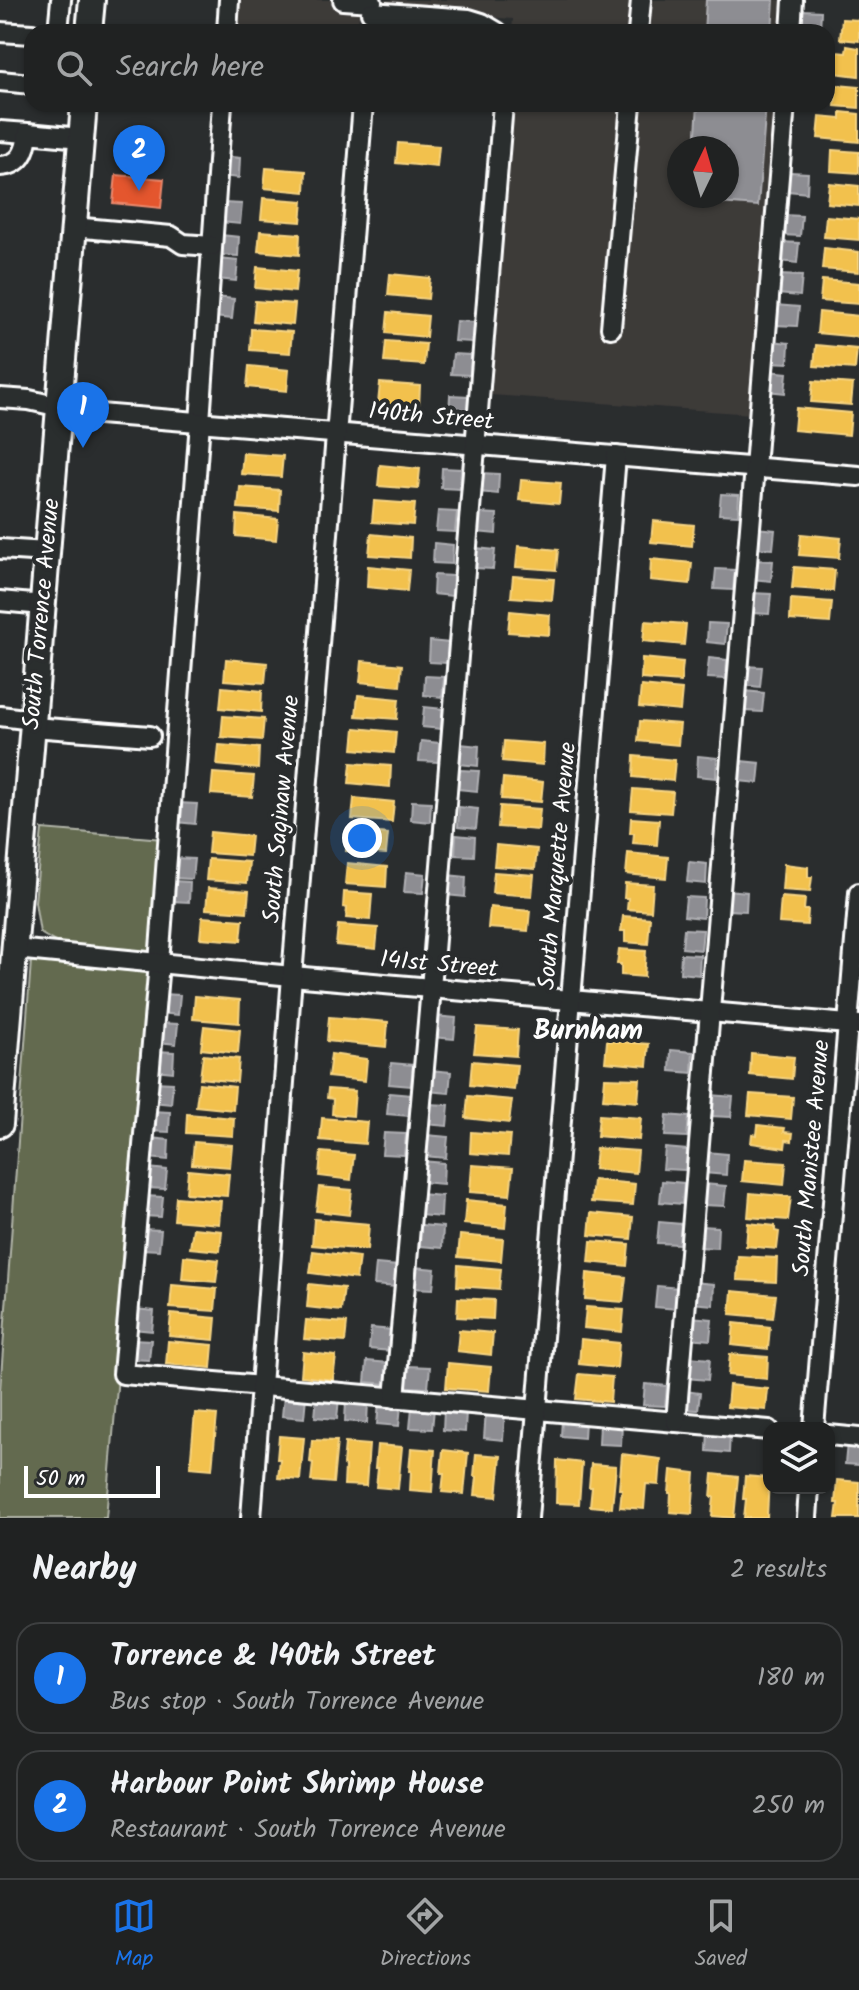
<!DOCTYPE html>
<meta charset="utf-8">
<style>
body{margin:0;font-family:Kalam,sans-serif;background:#2d2f2f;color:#f1f3f6}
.controls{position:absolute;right:24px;bottom:24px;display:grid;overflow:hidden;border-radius:16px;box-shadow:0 2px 6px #0004}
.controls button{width:72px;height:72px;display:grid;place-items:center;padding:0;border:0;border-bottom:2px solid #3d3f40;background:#202222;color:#f1f3f6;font:40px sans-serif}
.compass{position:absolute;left:667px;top:136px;width:72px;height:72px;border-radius:50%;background:#202222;box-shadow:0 2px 6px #0004;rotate:5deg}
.scale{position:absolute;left:24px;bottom:20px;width:136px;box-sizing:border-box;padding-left:8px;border:4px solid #fff;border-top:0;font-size:22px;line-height:28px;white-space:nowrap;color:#fff;-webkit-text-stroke:6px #2a2d2e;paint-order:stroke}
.you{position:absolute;left:362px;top:838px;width:28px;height:28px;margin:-20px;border:6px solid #fff;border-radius:50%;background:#1a73e8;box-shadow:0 0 0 12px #1a73e833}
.badge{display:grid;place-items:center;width:52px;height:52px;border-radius:50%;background:#1a73e8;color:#fff;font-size:26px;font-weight:700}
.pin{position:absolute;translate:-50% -66px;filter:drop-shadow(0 2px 4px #0008)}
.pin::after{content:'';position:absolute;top:42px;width:28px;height:24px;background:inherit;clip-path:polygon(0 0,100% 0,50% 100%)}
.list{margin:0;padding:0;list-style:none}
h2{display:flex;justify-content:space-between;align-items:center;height:104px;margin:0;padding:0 32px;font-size:34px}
h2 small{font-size:26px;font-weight:400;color:#a2a4a5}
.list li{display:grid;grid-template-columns:52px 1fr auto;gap:24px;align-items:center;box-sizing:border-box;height:112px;margin:0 16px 16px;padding:0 16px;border:2px solid #3d3f40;border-radius:24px}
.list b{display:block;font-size:30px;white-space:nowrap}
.list p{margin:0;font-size:26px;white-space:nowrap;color:#a2a4a5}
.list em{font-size:26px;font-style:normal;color:#a2a4a5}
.icon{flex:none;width:44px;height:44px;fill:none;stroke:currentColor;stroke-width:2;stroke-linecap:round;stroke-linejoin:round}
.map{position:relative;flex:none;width:859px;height:1518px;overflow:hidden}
.search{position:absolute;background:#202222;box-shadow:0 2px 6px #0004;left:24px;right:24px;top:24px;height:88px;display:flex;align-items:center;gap:20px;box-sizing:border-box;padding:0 28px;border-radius:24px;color:#a2a4a5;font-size:30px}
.sheet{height:360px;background:#202222}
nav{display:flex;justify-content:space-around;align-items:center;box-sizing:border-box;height:112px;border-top:2px solid #3d3f40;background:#202222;font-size:22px;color:#a2a4a5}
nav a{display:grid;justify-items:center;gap:4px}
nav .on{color:#1a73e8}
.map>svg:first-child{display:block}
.built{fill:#3d3a39;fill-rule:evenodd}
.green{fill:#636a50;stroke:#b1b4a8;stroke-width:2}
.homes{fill:#f2c14e;stroke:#f6d483;stroke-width:2}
.shops{fill:#e4572e;stroke:#ec896d;stroke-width:2}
.industry{fill:#8d8d92;stroke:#afafb3;stroke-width:2}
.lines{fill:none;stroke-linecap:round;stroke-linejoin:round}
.minor-casing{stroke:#fff;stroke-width:24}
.major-casing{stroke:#fff;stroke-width:30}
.minor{stroke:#2a2d2e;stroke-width:18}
.major{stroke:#2a2d2e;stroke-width:24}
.labels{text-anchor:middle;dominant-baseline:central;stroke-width:8;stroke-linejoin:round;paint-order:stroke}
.street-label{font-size:24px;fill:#fff;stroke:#2a2d2e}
.quarter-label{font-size:28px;font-weight:bold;fill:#fff;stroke:#2a2d2e}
</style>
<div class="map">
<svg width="859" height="1518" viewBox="0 0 859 1518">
<rect width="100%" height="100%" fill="#2a2d2e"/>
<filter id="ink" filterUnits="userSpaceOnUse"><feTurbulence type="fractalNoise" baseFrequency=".0125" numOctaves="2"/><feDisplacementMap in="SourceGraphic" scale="16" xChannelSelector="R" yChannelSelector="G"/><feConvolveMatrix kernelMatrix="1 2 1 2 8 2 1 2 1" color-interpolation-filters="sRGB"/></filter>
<g filter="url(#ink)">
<g class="built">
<path d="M234 0H783L781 32H512L513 19 360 7 357 32H231Z"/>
<path d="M508 104H775L751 414 491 395ZM679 148H727V196H679Z"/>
</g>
<g class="green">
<path d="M42 829 163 839 154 952 57 943 40 933 35 902Z"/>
<path d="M31 961 152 973 106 1518H0V1391Z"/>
</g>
<g class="homes">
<path d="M842 19 859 20V41L840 39Z"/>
<path d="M847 46 859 48V76L827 72V51L846 53Z"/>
<path d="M837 85 859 87V108L835 106Z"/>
<path d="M841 112 859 114V142L818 138 820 117 841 119Z"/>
<path d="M398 143 439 146 437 167 396 163Z"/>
<path d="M832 150 859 152V173L831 171Z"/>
<path d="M266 168 306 171 305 192 264 188Z"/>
<path d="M829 183 859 186V206L827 203Z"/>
<path d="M263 198 303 201 301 222 261 219Z"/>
<path d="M826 216 859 219V240L824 237Z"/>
<path d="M260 231 300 234 299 255 258 251Z"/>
<path d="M824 248 859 252V272L822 269Z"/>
<path d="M257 267 297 271 295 292 255 288Z"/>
<path d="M390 274 430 278 428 299 388 295Z"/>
<path d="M822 280 859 283V304L820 301Z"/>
<path d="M255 301 295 304 293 325 253 321Z"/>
<path d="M388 312 428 316 426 337 386 333Z"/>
<path d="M819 312 859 316 858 337 817 333Z"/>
<path d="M251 329 292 332 290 353 250 350Z"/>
<path d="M386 341 426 344 424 365 384 362Z"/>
<path d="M816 345 857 349 855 369 814 366Z"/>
<path d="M249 366 289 370 287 391 247 387Z"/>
<path d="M813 381 853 384 851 405 811 402Z"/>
<path d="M380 383 420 386 419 407 378 404Z"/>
<path d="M796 408 851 413 849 435 794 430Z"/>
<path d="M243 453 283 456 281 477 241 474Z"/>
<path d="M380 465 420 469 418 489 378 486Z"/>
<path d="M521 480 561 483 559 504 519 500Z"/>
<path d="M240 487 280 490 279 511 238 508Z"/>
<path d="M374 501 415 504 413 525 372 522Z"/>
<path d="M237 515 278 519 276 540 236 536Z"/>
<path d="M653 521 694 525 692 546 651 542Z"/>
<path d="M371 534 411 538 410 558 369 555Z"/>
<path d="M801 534 841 538 839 558 799 555Z"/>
<path d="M518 546 558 550 556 570 516 567Z"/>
<path d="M651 559 692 563 690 584 650 580Z"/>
<path d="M368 566 409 570 407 591 367 587Z"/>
<path d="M794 567 835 570 833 591 792 588Z"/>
<path d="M513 576 554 579 552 600 511 597Z"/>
<path d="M791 599 832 602 830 623 790 620Z"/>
<path d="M510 611 550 615 549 635 508 632Z"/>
<path d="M645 621 686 624 684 645 643 641Z"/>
<path d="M642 658 683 662 681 682 641 679Z"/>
<path d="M226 659 267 663 265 683 224 680Z"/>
<path d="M362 661 402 665 400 686 360 682Z"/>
<path d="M641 686 682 690 680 711 639 707Z"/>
<path d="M222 687 262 691 261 712 220 708Z"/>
<path d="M358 695 399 699 397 719 356 716Z"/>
<path d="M223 716 264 719 262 740 221 737Z"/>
<path d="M640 721 680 724 678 745 638 741Z"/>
<path d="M355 728 396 732 394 753 353 749Z"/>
<path d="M504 741 544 744 543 765 502 761Z"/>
<path d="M219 745 259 748 258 769 217 765Z"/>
<path d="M634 756 675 760 673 781 633 777Z"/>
<path d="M351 763 391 766 390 787 349 783Z"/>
<path d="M213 773 254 776 252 797 211 794Z"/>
<path d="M503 778 543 782 541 802 501 799Z"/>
<path d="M633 789 673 792 671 813 631 810Z"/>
<path d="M354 798 394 802 392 822 352 819Z"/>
<path d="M500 806 540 809 538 830 498 827Z"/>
<path d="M631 818 659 820 657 845 633 843 634 833H630Z"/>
<path d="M348 830 388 834 386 854 346 851Z"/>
<path d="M210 832 251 836 249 856 208 853Z"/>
<path d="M496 845 537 849 535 869 494 866Z"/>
<path d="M628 853 668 857 666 878 626 874Z"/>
<path d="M208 859 249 862 247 883 206 880Z"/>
<path d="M347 863 387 867 386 887 345 884Z"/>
<path d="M784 864 808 867V877H812L810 892 782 890Z"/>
<path d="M494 872 534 875 532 896 492 893Z"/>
<path d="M625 883 653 885 651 911 627 909 628 898H624Z"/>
<path d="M208 888 249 891 247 912 206 909Z"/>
<path d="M344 892 372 894 370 920 346 918 347 908 343 907Z"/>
<path d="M781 897 805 899 804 910H808L807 925 779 923Z"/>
<path d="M490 907 530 911 528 931 488 928Z"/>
<path d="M623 916 650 918 648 944 625 942V931H621Z"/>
<path d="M202 917 243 920 241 941 200 938Z"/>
<path d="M338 925 378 928 376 949 336 945Z"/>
<path d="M619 949 646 951 644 977 621 975V964H617Z"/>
<path d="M195 996 240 1000 239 1023 193 1019Z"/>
<path d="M329 1017 388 1022 386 1047 327 1041Z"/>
<path d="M204 1026 240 1030 238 1053 201 1049Z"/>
<path d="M477 1027 518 1030 516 1056 474 1053Z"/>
<path d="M607 1041 649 1044 647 1066 605 1062Z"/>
<path d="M751 1053 794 1057 792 1079 750 1075Z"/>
<path d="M331 1054 367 1059 365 1081 328 1077Z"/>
<path d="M203 1055 239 1059 237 1082 200 1078Z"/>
<path d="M472 1061 517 1065 514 1090 470 1085Z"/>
<path d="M605 1078 640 1079 638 1102 603 1099Z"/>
<path d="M199 1083 235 1087 233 1110 196 1106Z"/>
<path d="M328 1089 355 1091 353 1116 332 1114 333 1099 327 1098Z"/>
<path d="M750 1094 793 1097 791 1119 748 1115Z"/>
<path d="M468 1096 512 1100 509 1123 466 1118Z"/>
<path d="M187 1114 234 1118 233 1136 186 1133Z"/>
<path d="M599 1115 641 1118 639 1140 597 1136Z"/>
<path d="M322 1118 367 1122 365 1144 320 1140Z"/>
<path d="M758 1125 785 1128 784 1132 793 1133 792 1141 786 1140 785 1148 751 1143 752 1134 757 1135Z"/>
<path d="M471 1132 510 1135 508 1156 470 1153Z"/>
<path d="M194 1142 232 1145 230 1167 192 1164Z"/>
<path d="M596 1148 638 1151 636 1173 594 1169Z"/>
<path d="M321 1152 354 1155 351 1180 319 1176Z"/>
<path d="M744 1160 786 1163 784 1185 742 1181Z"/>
<path d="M472 1165 513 1168 510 1195 470 1192Z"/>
<path d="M188 1170 229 1174 227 1196 186 1193Z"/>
<path d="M593 1180 635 1184 633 1205 591 1202Z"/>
<path d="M319 1187 352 1190 349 1215 316 1211Z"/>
<path d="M750 1193 791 1197 788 1220 748 1217Z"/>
<path d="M176 1197 221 1201 219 1224 174 1220Z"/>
<path d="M466 1200 507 1204 505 1228 464 1224Z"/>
<path d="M591 1213 633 1217 631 1239 589 1235Z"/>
<path d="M314 1219 369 1224 367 1250 312 1245Z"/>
<path d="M748 1223 775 1226V1231L779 1232 777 1249 746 1246Z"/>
<path d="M193 1228 222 1231 220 1251 190 1248Z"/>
<path d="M460 1235 503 1239 501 1261 458 1257Z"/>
<path d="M591 1241 629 1244 627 1266 589 1262Z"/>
<path d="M313 1251 359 1257 356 1279 310 1273Z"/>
<path d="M184 1256 219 1260 216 1282 182 1279Z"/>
<path d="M738 1256 777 1258 776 1282 737 1280Z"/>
<path d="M458 1265 501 1269 499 1289 457 1286Z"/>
<path d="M587 1273 626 1277 623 1302 585 1299Z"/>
<path d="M309 1284 344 1288 341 1311 307 1307Z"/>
<path d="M172 1285 217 1289 215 1311 170 1308Z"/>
<path d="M732 1291 776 1295 773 1318 730 1314Z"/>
<path d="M458 1298 494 1300 493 1319 457 1317Z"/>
<path d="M586 1307 624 1310 622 1332 584 1328Z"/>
<path d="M171 1314 216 1318 214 1340 169 1336Z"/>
<path d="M306 1320 347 1323 345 1342 304 1339Z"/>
<path d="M734 1323 770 1327 768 1349 732 1345Z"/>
<path d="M459 1330 493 1333 491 1355 457 1351Z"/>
<path d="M581 1339 619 1343 617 1368 579 1364Z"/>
<path d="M168 1341 213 1345 211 1368 166 1364Z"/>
<path d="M303 1352 336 1356 333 1380 301 1376Z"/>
<path d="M730 1354 768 1357 767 1379 728 1375Z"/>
<path d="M448 1363 491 1367 489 1391 446 1388Z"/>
<path d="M579 1374 612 1377 610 1402 576 1399Z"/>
<path d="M729 1385 768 1389 766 1410 727 1407Z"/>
<path d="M195 1413 217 1415 212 1469 190 1467Z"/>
<path d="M279 1436 304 1438 300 1480 278 1478 280 1459H277Z"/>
<path d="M312 1440 337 1441 333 1483 311 1481 313 1463 310 1462Z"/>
<path d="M345 1443 369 1445 366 1486 344 1485 345 1466 343 1465Z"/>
<path d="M377 1445 402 1447 398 1489 376 1487 378 1468H375Z"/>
<path d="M411 1448 435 1450 432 1492 410 1490 411 1471H409Z"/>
<path d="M443 1450 468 1453 464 1494 442 1492 444 1473H441Z"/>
<path d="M476 1454 501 1456 497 1497 475 1495 477 1477 474 1476Z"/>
<path d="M622 1454 661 1459 659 1485 646 1484 644 1509 620 1507 622 1489H619Z"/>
<path d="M557 1460 582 1463 579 1504 556 1503Z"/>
<path d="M591 1464 616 1466 612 1508 590 1506 592 1487H589Z"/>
<path d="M671 1470 695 1473 692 1514 670 1512 671 1493H669Z"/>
<path d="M713 1474 738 1477 734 1518 712 1516 714 1497H711Z"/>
<path d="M745 1476 769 1478 767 1518H744L746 1499H743Z"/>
<path d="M837 1480 859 1482V1518H836L838 1503H835Z"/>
</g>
<path class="shops" d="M116 175 164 179 161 208 113 203Z"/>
<g class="industry">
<path d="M706 0H774L772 32H704Z"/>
<path d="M803 10 821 11 820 31 801 30Z"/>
<path d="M698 104H766L758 206 691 201V196H727V148H695Z"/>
<path d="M222 156 240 158 239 178 220 176Z"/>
<path d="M790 172 808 173 807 193 788 191Z"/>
<path d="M223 203 242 204 240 224 221 222Z"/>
<path d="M783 215 802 216 800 236 782 235Z"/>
<path d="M221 235 239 237 238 256 219 255Z"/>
<path d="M780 242 799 243 797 263 779 261Z"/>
<path d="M219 259 238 261 236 281 217 279Z"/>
<path d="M778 275 802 276 800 296 777 294Z"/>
<path d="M215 297 234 299 232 319 214 317Z"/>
<path d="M775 305 799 307 797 326 773 325Z"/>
<path d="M456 321 475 322 473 342 454 341Z"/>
<path d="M771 341 789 343 788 363 769 362Z"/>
<path d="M453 354 471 355 470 375 451 374Z"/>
<path d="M768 371 787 373 785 393 767 391Z"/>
<path d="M450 395 469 396 468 416 449 415Z"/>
<path d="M442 468 461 469 460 489 441 488Z"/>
<path d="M480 473 499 474 498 494 479 492Z"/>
<path d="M721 494 739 495 738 515 719 514Z"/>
<path d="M438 511 457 512 455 532 436 531Z"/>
<path d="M478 513 497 514 496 534 477 532Z"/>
<path d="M756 528 775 530 773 549 754 548Z"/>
<path d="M434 543 453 545 452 564 433 563Z"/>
<path d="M476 548 495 550 493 569 474 568Z"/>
<path d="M754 560 773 561 771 581 752 579Z"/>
<path d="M716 569 735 570 733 590 714 589Z"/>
<path d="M434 575 453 576 452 596 433 594Z"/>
<path d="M752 593 771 594 769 614 751 613Z"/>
<path d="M708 623 727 624 725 644 707 642Z"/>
<path d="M430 641 449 643 447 663 429 662Z"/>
<path d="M709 658 727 660 726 679 707 678Z"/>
<path d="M743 666 762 667 760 687 742 685Z"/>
<path d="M425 676 444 677 442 697 424 695Z"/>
<path d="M745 691 764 693 762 712 744 711Z"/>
<path d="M424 707 443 709 441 729 422 727Z"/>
<path d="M421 741 439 743 438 762 419 761Z"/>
<path d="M460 744 479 746 478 766 459 764Z"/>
<path d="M698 756 717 758 716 778 697 776Z"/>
<path d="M741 761 760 763 758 783 739 781Z"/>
<path d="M460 770 479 771 477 791 458 789Z"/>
<path d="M412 801 431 802 430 822 411 820Z"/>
<path d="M178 803 197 804 195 824 176 822Z"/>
<path d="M459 807 478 809 476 829 458 827Z"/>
<path d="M456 835 475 837 474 856 455 855Z"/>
<path d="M175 858 194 859 192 879 173 878Z"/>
<path d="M689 862 707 864 706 884 687 882Z"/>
<path d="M406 872 425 874 423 893 404 892Z"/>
<path d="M447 875 466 877 465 897 446 895Z"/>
<path d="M172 881 190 882 189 902 170 901Z"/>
<path d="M728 890 747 892 746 911 727 910Z"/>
<path d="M686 897 704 898 703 918 684 916Z"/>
<path d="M684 929 703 930 701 950 682 948Z"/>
<path d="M681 954 700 955 699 975 680 973Z"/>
<path d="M161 994 180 995 178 1015 160 1013Z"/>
<path d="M434 1016 456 1018 454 1039 432 1037Z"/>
<path d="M159 1023 178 1024 176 1044 158 1042Z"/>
<path d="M671 1050 693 1052 692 1073 670 1071Z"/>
<path d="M156 1051 174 1052 173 1072 154 1070Z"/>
<path d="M391 1063 413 1065 411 1086 389 1084Z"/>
<path d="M429 1070 451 1072 449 1093 427 1091Z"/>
<path d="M154 1082 173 1083 171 1104 152 1102Z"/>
<path d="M389 1093 411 1095 409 1116 387 1114Z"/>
<path d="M711 1095 733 1097 731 1117 709 1116Z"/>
<path d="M427 1104 449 1105 447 1126 425 1124Z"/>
<path d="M151 1111 170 1112 169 1132 150 1131Z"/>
<path d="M667 1115 689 1117 687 1137 665 1136Z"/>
<path d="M384 1133 406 1134 404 1155 382 1154Z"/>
<path d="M426 1135 448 1137 446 1158 424 1156Z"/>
<path d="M150 1138 169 1140 168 1160 149 1158Z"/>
<path d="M665 1148 687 1150 685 1170 663 1169Z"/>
<path d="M706 1152 727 1154 726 1175 704 1173Z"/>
<path d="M422 1161 444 1163 443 1184 421 1182Z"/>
<path d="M148 1168 167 1170 165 1189 146 1188Z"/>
<path d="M662 1181 684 1183 682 1204 660 1202Z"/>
<path d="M704 1184 726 1186 724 1206 702 1205Z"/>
<path d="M420 1194 442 1196 441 1217 419 1215Z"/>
<path d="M144 1196 163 1197 161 1217 142 1216Z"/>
<path d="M659 1222 681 1224 679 1244 657 1243Z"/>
<path d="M421 1225 443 1227 442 1248 420 1246Z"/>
<path d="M699 1226 718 1227 717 1248 697 1247Z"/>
<path d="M142 1229 161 1230 159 1250 141 1249Z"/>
<path d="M376 1264 398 1266 396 1287 374 1285Z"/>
<path d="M413 1267 435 1269 433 1289 411 1288Z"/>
<path d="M692 1282 714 1284 713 1305 691 1303Z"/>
<path d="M657 1286 679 1288 677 1309 655 1307Z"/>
<path d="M135 1309 154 1311 152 1331 133 1329Z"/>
<path d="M690 1317 712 1319 710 1340 688 1338Z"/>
<path d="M371 1328 393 1330 391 1351 369 1349Z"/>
<path d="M132 1339 151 1340 149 1360 130 1359Z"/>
<path d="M688 1357 710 1359 708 1380 686 1378Z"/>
<path d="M367 1361 389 1363 387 1384 365 1382Z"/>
<path d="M408 1366 430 1367 428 1388 406 1387Z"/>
<path d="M645 1384 667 1386 665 1406 643 1405Z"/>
<path d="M685 1391 700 1393 698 1410 683 1409Z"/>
<path d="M284 1395 306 1397 304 1418 282 1416Z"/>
<path d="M317 1396 339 1398 337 1419 315 1417Z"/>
<path d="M346 1400 368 1402 367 1423 345 1421Z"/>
<path d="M379 1403 401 1405 399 1426 377 1424Z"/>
<path d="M412 1407 434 1409 432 1429 410 1428Z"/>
<path d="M444 1409 466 1411 465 1432 443 1430Z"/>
<path d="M486 1411 505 1412 503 1440 484 1438Z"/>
<path d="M562 1419 585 1421 584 1438 561 1436Z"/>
<path d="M600 1423 622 1425 621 1445 599 1444Z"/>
<path d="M708 1430 730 1432 729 1453 707 1451Z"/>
<path d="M847 1443 859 1444V1465L845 1464Z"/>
</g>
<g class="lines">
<g class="minor-casing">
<g id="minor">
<path d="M343 0 372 2"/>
<path d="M371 12 469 19 482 23 497 32"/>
<path d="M0 32 32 34"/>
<path d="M57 32 58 31 61 0"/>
<path d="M227 32 229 0"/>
<path d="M638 32 641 0"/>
<path d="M791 32 793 0"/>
<path d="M0 81 32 84"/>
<path d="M222 104 200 422 159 963 123 1374 769 1430"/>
<path d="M0 131 28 133"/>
<path d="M0 166C21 165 26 152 28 133L81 138"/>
<path d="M73 227 171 236 183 244 212 246"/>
<path d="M611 328 631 104"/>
<path d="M0 398 29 400 87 413 859 476"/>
<path d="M0 549 47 552"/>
<path d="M0 601 43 605"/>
<path d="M0 716 33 720"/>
<path d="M33 727 150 736"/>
<path d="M15 949 292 976 859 1025"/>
<path d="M395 1398 431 988 503 104"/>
<path d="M676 1422 785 104"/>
<path d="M814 1428 859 893"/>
<path d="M829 1435 859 1438"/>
<path d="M251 1518 292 976 363 104"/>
<path d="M528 1518 616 456"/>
<path d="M807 1518 809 1488"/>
</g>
</g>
<g class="major-casing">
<g id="major">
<path d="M89 32 92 0"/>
<path d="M0 1124 84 104"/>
</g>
</g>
<use href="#minor" class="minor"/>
<use href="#major" class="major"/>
</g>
</g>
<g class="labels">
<g class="street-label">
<text transform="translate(431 417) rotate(5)">140th Street</text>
<text transform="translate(42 614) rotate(-85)">South Torrence Avenue</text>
<text transform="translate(282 809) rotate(-85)">South Saginaw Avenue</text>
<text transform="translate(558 866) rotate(-85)">South Marquette Avenue</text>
<text transform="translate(439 965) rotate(5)">141st Street</text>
<text transform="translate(812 1158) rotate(-85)">South Manistee Avenue</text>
</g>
<g class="quarter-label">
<text x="588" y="1031">Burnham</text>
</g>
</g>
</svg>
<div class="controls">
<button><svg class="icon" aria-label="layers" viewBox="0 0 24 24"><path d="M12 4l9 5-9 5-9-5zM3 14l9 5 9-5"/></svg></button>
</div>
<svg class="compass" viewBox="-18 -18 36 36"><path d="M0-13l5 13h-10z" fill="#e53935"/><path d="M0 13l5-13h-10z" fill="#a2a4a5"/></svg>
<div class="scale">50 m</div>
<div class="you"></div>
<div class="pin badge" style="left:83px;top:448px">1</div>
<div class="pin badge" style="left:139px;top:191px">2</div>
<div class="search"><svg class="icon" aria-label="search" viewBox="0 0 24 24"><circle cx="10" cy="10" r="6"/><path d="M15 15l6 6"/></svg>Search here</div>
</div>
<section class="sheet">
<h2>Nearby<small>2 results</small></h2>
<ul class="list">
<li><span class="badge">1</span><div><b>Torrence &amp; 140th Street</b><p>Bus stop · South Torrence Avenue</p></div><em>180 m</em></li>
<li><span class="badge">2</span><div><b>Harbour Point Shrimp House</b><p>Restaurant · South Torrence Avenue</p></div><em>250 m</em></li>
</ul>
</section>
<nav>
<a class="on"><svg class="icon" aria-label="map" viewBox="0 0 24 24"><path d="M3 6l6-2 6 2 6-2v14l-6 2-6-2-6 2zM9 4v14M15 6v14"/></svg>Map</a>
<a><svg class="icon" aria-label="directions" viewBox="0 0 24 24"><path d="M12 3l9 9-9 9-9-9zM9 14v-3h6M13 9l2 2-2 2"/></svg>Directions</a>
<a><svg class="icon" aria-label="saved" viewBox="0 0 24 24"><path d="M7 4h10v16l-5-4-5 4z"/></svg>Saved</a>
</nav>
